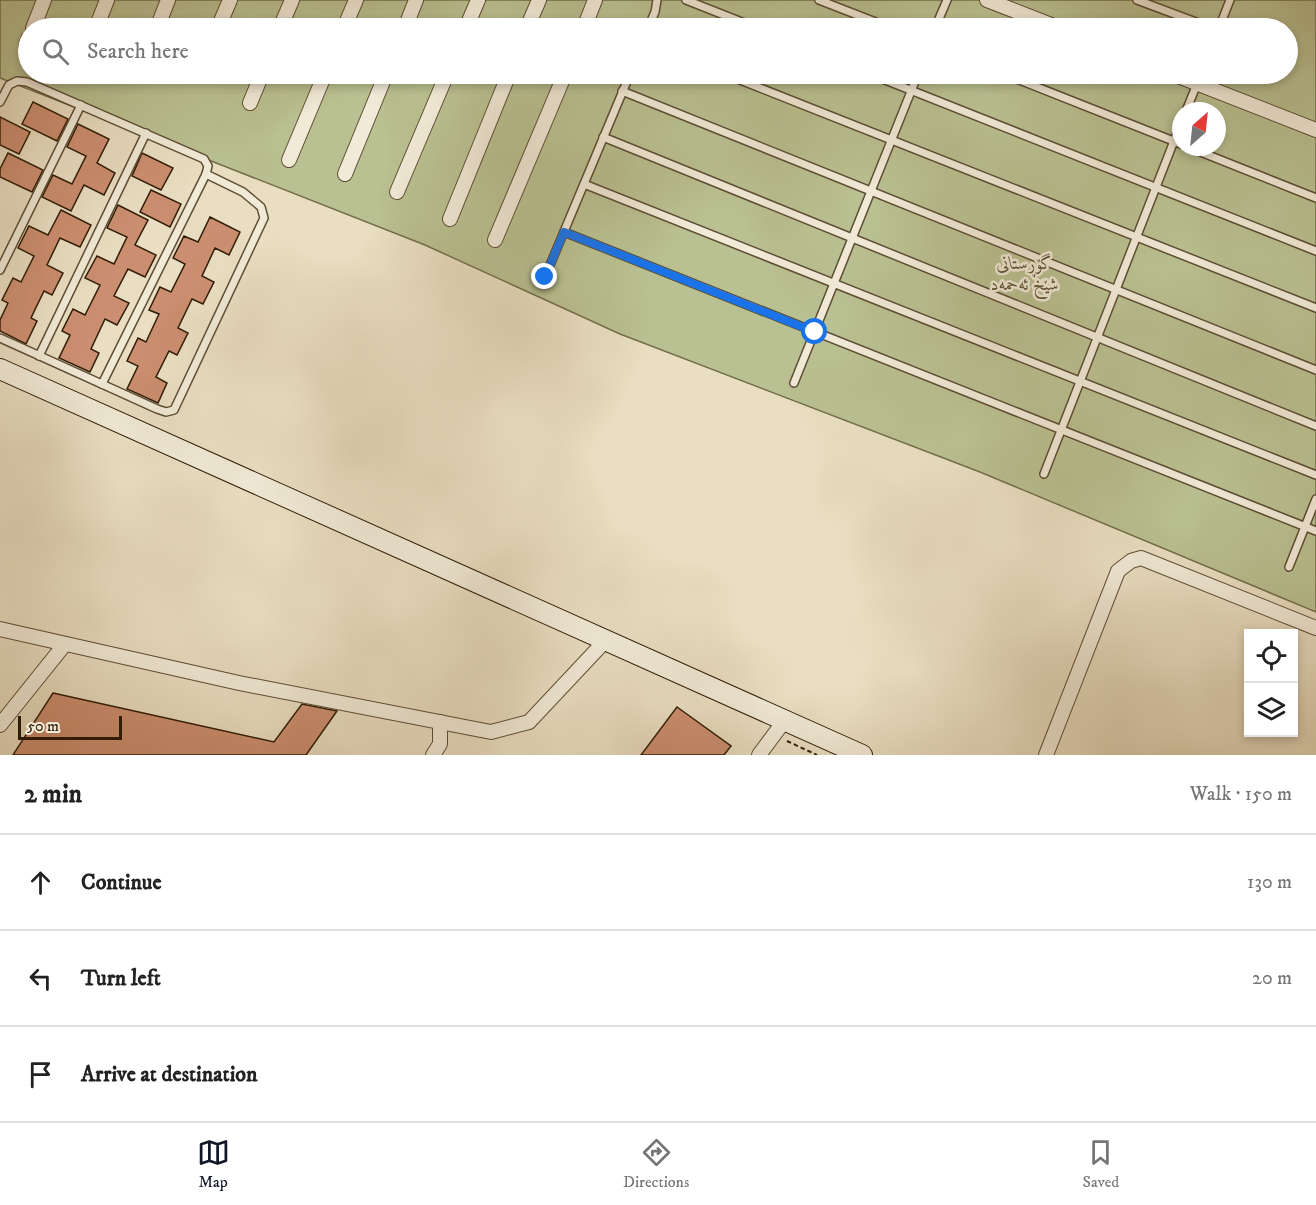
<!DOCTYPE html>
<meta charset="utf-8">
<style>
body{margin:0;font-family:"IM FELL DW Pica",Amiri,serif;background:#f6f6f6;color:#222}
.controls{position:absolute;right:18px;bottom:18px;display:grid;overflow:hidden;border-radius:0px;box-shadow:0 3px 9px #0003}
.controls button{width:54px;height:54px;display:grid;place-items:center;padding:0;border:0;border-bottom:2px solid #e0e0e0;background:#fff;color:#222;font:30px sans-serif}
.compass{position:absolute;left:1172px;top:102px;width:54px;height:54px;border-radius:50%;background:#fff;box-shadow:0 3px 9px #0003;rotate:27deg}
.scale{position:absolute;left:18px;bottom:15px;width:104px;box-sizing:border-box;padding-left:6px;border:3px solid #301d05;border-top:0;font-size:16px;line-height:21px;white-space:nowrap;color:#301d05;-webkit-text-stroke:4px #f1ead7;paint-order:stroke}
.stop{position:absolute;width:18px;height:18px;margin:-14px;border:4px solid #1a73e8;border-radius:50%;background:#fff}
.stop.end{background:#1a73e8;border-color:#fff;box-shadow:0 2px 6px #0008}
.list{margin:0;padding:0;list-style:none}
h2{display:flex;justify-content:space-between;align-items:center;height:78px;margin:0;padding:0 24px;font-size:26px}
h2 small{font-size:20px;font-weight:400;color:#767676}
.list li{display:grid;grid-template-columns:39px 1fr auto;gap:18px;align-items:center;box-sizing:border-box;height:96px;padding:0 24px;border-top:2px solid #e0e0e0}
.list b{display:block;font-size:22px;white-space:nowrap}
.list em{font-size:20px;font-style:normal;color:#767676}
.icon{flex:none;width:33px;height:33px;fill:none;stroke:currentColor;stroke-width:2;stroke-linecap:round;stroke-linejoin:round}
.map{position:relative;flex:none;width:1316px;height:755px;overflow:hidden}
.search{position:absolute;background:#fff;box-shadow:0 3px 9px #0003;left:18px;right:18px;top:18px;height:66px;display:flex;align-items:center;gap:15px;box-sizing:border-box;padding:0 21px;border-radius:33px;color:#767676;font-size:22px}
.sheet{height:366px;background:#fff}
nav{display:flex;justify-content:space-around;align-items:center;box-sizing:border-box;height:84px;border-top:2px solid #e0e0e0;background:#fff;font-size:16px;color:#767676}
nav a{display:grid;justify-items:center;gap:3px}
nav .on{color:#111827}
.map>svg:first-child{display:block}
.green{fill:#b9c091;stroke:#746e4b;stroke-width:1.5;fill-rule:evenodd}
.building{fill:#cb8e70;stroke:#301d05;stroke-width:1.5}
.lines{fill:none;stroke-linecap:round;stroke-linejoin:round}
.lane-casing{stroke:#5e4d34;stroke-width:10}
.street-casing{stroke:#5e4d34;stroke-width:16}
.secondary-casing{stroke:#301d05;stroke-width:22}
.path{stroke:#301d05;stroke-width:2;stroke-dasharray:4.5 3;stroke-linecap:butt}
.lane{stroke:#f1ead7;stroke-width:7}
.street{stroke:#f1ead7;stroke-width:14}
.secondary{stroke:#f1ead7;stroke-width:20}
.route{stroke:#1a73e8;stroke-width:8}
.labels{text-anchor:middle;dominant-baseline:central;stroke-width:5;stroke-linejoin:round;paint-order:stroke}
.park-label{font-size:18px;font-style:italic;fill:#594e2f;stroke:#f1ead7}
</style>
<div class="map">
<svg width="1316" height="755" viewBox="0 0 1316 755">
<rect width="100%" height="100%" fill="#e9dec1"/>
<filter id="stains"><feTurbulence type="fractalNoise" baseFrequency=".00333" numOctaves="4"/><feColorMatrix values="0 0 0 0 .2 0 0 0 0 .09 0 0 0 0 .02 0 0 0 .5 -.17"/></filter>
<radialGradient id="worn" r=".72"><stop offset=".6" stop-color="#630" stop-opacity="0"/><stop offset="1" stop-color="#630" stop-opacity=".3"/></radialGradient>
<path class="green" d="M0 0H1316V612L980 472 620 334 425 245 0 78ZM28 28H1288V74H28ZM1181 111H1217V147H1181Z"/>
<g class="building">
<path d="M33 102 68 119 57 141 22 124Z"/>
<path d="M0 117 30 132 19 154 0 145Z"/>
<path d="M78 124 109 139 97 163 115 173 104 195 84 185 71 211 42 197 53 175 72 184 86 156 67 147Z"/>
<path d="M8 153 43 170 32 192 0 177V169Z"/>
<path d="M142 153 173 168 161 190 132 176Z"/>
<path d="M151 190 181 204 170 227 140 212Z"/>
<path d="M118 205 148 220 135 245 156 255 145 277 128 269 114 296 129 303 117 325 105 319 91 349 99 353 90 372 59 358 70 335 62 331 73 309 85 315 100 285 85 278 97 256 114 264 127 237 107 228Z"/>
<path d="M61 210 91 225 80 247 60 238 47 265 63 273 52 295 44 291 31 318 37 321 26 344 0 331V320L8 303 2 300 13 278 21 282 34 256 18 248 29 226 48 235Z"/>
<path d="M210 217 240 232 229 255 215 248 202 276 214 282 203 304 192 299 178 328 188 333 177 355 169 351 156 377 167 383 158 403 127 389 138 366 127 361 138 338 146 342 159 314 149 310 160 287 171 292 185 264 173 258 184 236 198 242Z"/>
<path d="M53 693 274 742 302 704 337 711 306 755H13Z"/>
<path d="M677 707 731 746 724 755H641Z"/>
</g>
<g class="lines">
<g class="lane-casing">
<g id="lane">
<path d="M686 0 757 28"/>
<path d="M819 0 891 28"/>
<path d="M1137 0 1212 28"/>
<path d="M648 28 655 12 657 0"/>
<path d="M935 28 947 0"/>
<path d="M1219 28 1230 0"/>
<path d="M725 74 1316 308"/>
<path d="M870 74 1316 251"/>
<path d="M1004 74 1181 144"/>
<path d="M622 91 1316 370"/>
<path d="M0 102 9 85 17 81 27 82 204 159 208 166 206 174 243 192 261 207 264 218 174 410 166 412 157 409 0 338"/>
<path d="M1186 111 1201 74"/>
<path d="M603 137 1316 426"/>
<path d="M1188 147 1316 198"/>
<path d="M584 184 1316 475"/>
<path d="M564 232 1316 531"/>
<path d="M0 270 81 105"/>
<path d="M545 277 630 74"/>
<path d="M39 356 146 133"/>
<path d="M794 383 918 74"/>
<path d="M102 384 206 174"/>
<path d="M1044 474 1181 123"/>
<path d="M1289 567 1316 499"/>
</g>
</g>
<g class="street-casing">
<g id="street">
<path d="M987 0 1059 28"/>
<path d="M33 28 44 0"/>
<path d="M96 28 107 0"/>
<path d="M157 28 168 0"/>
<path d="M218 28 230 0"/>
<path d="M280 28 292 0"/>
<path d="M344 28 356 0"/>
<path d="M405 28 416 0"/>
<path d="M466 28 478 0"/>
<path d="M527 28 539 0"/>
<path d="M584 28 595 0"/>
<path d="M26 46 28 39"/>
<path d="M1173 74 1316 130"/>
<path d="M250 103 262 74"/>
<path d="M289 160 325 74"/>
<path d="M345 174 386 74"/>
<path d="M397 192 447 74"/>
<path d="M450 219 509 74"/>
<path d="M495 240 565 74"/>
<path d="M0 629 239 683 491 732 529 722 606 640"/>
<path d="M0 725 65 644"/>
<path d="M433 755 440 744V722"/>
<path d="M759 755 785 720"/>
<path d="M1046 755 1118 571 1131 561 1141 558 1316 628"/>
</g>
</g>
<g class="secondary-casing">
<path id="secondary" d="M0 369 862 755"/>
</g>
<path class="path" d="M787 741 817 755"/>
<use href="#lane" class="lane"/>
<use href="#street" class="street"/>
<use href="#secondary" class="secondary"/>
</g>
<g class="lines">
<path class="route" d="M545 277 564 232 815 332"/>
</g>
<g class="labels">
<g class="park-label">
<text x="1025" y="264">گۆڕستانی<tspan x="1025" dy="21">شێخ ئەحمەد</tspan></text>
</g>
</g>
<rect width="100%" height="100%" filter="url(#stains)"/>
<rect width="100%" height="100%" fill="url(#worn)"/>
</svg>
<div class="controls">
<button><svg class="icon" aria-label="locate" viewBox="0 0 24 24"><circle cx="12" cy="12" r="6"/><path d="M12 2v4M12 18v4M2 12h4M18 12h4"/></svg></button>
<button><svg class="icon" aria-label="layers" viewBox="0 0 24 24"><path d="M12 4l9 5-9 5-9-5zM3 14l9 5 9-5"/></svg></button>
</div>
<svg class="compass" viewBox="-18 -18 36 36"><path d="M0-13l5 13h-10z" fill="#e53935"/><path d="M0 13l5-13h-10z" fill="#767676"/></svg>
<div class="scale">50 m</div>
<div class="stop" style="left:815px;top:332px"></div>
<div class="stop end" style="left:545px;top:277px"></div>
<div class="search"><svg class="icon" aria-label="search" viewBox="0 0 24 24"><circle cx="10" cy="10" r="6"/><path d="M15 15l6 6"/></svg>Search here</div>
</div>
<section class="sheet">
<h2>2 min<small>Walk · 150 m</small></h2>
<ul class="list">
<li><svg class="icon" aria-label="ahead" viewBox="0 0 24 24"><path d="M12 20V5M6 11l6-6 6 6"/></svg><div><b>Continue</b></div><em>130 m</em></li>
<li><svg class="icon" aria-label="left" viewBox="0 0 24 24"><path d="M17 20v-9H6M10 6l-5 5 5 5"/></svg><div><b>Turn left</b></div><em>20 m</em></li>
<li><svg class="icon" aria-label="arrive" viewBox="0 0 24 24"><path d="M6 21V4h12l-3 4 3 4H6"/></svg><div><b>Arrive at destination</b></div></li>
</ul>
</section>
<nav>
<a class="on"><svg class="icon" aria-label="map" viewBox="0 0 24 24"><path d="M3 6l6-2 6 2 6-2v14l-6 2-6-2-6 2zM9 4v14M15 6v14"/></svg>Map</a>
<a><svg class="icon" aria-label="directions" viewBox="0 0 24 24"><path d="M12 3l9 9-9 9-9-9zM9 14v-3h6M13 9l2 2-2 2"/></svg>Directions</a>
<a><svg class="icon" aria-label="saved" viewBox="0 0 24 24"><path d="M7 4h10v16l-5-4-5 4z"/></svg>Saved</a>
</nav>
